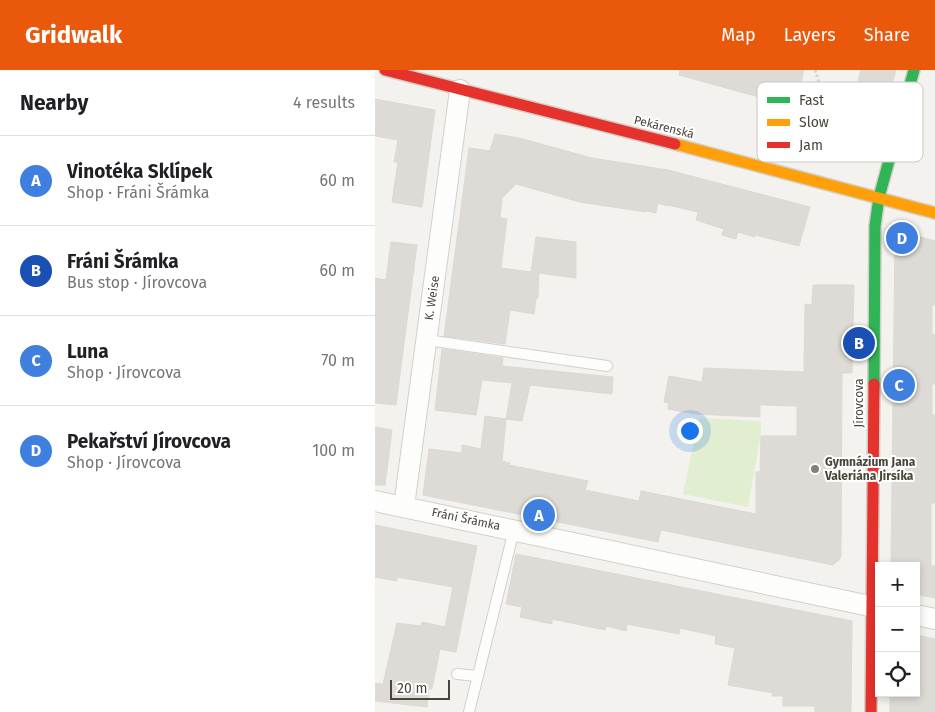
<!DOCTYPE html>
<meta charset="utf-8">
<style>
body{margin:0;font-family:"Fira Sans",sans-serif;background:#f6f6f6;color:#202124}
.controls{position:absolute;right:15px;bottom:15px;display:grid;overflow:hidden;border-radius:0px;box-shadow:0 2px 8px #0003}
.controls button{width:45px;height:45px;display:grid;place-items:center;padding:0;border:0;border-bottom:1px solid #e0e0e0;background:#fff;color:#202124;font:25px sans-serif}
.scale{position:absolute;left:15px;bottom:12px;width:60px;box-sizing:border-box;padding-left:5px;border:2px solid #4b4439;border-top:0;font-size:14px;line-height:18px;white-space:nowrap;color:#4b4439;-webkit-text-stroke:4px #fff;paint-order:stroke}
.you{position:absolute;left:314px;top:360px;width:18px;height:18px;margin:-12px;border:4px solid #fff;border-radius:50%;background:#1a73e8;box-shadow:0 0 0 8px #1a73e833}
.badge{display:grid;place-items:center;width:32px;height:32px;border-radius:50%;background:#ea580c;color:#fff;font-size:16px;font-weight:700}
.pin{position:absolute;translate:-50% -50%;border:2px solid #fff;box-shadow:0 1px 5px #0006}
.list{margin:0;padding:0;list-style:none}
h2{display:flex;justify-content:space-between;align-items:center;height:65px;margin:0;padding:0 20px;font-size:21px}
h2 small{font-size:16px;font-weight:400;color:#757577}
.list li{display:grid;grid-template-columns:32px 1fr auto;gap:15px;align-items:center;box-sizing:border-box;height:90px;padding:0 20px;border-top:1px solid #e0e0e0}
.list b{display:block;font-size:19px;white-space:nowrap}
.list p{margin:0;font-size:16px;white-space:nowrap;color:#757577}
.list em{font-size:16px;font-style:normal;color:#757577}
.icon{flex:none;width:28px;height:28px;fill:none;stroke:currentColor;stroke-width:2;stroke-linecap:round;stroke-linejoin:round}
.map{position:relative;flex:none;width:560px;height:642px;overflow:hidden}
header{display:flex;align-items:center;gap:30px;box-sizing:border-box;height:70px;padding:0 25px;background:#ea580c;color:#fff}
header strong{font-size:24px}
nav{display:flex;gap:28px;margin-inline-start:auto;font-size:18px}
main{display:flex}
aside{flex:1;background:#fff}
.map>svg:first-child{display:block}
.green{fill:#e1eecf}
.building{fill:#dedbd6;stroke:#dcd9d4}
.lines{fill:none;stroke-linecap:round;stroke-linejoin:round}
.lane-casing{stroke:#d2d0cb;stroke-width:12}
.street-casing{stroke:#d2d0cb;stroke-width:22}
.fast-casing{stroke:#d3cfc5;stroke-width:14}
.slow-casing{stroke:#d3cfc5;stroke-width:14}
.jam-casing{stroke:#d3cfc5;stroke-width:14}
.path{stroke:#d3d2cc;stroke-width:3;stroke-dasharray:2.5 2.5;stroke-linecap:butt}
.lane{stroke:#fdfdfc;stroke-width:10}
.street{stroke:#fdfdfc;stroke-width:20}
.fast{stroke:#30b455;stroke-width:11}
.slow{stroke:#ff9f0a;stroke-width:11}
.jam{stroke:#e5322d;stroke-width:11}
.poi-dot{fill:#868178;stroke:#fff;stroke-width:2}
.labels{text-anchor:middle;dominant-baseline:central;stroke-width:4;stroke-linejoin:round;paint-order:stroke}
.street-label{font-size:12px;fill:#4b4439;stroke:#fff}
.poi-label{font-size:12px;font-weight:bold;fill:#4b4439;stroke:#fff;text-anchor:start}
.key{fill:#fff;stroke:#c9c7c4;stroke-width:1}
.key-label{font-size:14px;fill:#4b4439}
</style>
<header>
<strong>Gridwalk</strong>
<nav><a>Map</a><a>Layers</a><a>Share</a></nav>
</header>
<main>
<aside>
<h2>Nearby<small>4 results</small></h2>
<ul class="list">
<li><span class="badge" style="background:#3f7fe0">A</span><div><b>Vinotéka Sklípek</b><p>Shop · Fráni Šrámka</p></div><em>60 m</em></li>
<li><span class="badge" style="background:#1a4fb4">B</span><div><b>Fráni Šrámka</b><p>Bus stop · Jírovcova</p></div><em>60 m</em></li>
<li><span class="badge" style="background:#3f7fe0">C</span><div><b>Luna</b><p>Shop · Jírovcova</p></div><em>70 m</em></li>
<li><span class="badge" style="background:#3f7fe0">D</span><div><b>Pekařství Jírovcova</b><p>Shop · Jírovcova</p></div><em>100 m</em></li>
</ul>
</aside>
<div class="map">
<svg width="560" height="642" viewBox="0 0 560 642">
<rect width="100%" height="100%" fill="#f4f2ee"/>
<path class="green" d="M324 348 386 351V363L373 437 308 424Z"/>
<g class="building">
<path d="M305 0H429L420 37 304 5Z"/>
<path d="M486 0H521L510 40 478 31Z"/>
<path d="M0 29 60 40 47 137 17 132 23 92H19L23 70 0 66Z"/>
<path d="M120 64 144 68 217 88 293 100 435 137 424 176 380 165V167L363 162 361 169 347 165 349 159 321 150 323 142 293 135V136L283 133 281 143 272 141 271 142 205 132 141 114 127 128 125 148 132 149 126 198 164 203 163 228 161 229 159 244 135 240 130 274 69 266 94 78 115 81Z"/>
<path d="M527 162 560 171V235H557V264L560 265V314H557V345H560V433H556V496H560V528L541 524V496H516L520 167Z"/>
<path d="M161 167 201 172V208L156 202Z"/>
<path d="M16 172 42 175 21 335 0 333V208L11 210Z"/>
<path d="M438 215H479L477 303H467L466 484 465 489 458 495 286 460 283 472 48 425 54 379 87 383V375L106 379 110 346 131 349 127 391 135 393 134 395 213 411 210 420 264 431 266 421 381 444V402H385L386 366H422V336L385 335V347L320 344 293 339 294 333 289 332 294 306 327 312 329 298 429 302 430 234 437 235Z"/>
<path d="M67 279 128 288 127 296 238 307 237 324 155 315 147 351 131 349 137 313 107 310 101 345 60 340Z"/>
<path d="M0 357 17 360 10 415H0Z"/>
<path d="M0 455 102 476 81 582 65 579 57 619H54L52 637 0 631V613L8 614 22 553 46 556 47 552 70 557 78 517 22 507V511L0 507Z"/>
<path d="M141 484 477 551 476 642H440V636H408V626H397L398 623 353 615 360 578 340 574 341 566 305 558 304 564 252 554 251 561 231 556 230 560 177 549V554L145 547 147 537 131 534Z"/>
<path d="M541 565 560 569V642H515V623H541Z"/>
</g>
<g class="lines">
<g class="lane-casing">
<g id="lane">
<path d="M52 270 232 296"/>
<path d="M82 604 102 606"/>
<path d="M94 642 139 460"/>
</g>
</g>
<g class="street-casing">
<g id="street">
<path d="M0 431 504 538"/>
<path d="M29 436 85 20"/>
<path d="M541 545 560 549"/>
</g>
</g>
<g class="fast-casing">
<path id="fast" d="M499 314 500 156 504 127 539 0"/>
</g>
<g class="slow-casing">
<path id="slow" d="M300 74 560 143"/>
</g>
<g class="jam-casing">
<g id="jam">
<path d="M10 0 300 74"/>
<path d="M496 642 499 314"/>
</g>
</g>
<g class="path">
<path d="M440 0 458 57 451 83"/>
<path d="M458 57 498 69"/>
</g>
<use href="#lane" class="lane"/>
<use href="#street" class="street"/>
<use href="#fast" class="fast"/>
<use href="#slow" class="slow"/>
<use href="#jam" class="jam"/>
</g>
<circle class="poi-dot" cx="440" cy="399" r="5"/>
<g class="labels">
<g class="street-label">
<text transform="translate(289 57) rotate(14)">Pekárenská</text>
<text transform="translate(57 228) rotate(-82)">K. Weise</text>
<text transform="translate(484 333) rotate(-90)">Jírovcova</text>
<text transform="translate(91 449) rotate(12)">Fráni Šrámka</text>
</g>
<g class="poi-label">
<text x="450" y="392">Gymnázium Jana<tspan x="450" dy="14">Valeriána Jirsíka</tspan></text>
</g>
</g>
<rect x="382" y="12" width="166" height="80" rx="8" class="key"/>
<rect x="392" y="27" width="23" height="6" fill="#30b455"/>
<rect x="392" y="49" width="23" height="7" fill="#ff9f0a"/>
<rect x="392" y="72" width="23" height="6" fill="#e5322d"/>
<g class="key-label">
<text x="424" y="35">Fast</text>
<text x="424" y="57">Slow</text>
<text x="424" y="80">Jam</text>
</g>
</svg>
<div class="controls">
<button>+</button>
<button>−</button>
<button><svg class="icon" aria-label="locate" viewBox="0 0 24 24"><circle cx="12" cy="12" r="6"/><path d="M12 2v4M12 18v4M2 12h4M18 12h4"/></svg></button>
</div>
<div class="scale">20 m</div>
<div class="you"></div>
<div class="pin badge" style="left:164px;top:445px;background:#3f7fe0">A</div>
<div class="pin badge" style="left:484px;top:273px;background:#1a4fb4">B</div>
<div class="pin badge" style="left:524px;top:315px;background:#3f7fe0">C</div>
<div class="pin badge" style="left:527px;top:168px;background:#3f7fe0">D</div>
</div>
</main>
